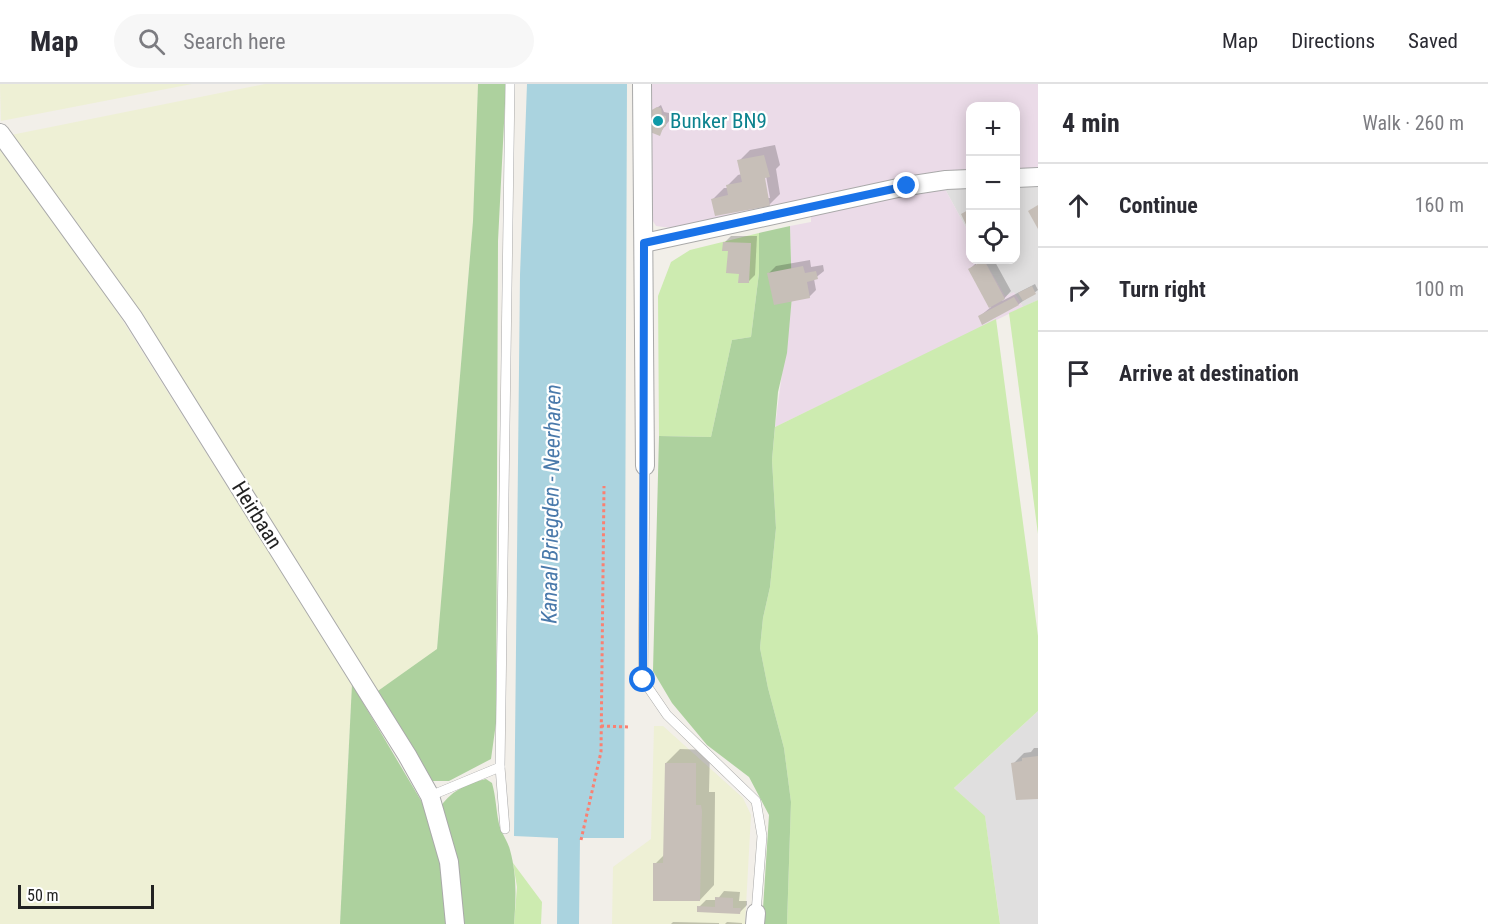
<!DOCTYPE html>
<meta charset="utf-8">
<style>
body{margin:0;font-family:"Roboto Condensed",sans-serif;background:#f7f7f7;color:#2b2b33}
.controls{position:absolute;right:18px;top:18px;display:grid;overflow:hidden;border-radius:12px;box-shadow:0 3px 15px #0003}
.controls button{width:54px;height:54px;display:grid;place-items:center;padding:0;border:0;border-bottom:2px solid #e1e1e2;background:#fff;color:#2b2b33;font:30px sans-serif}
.scale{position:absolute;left:18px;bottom:15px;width:136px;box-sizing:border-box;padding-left:6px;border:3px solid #222;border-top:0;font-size:16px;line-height:21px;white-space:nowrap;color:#222;-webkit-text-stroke:4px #fff;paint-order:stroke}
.stop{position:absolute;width:18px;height:18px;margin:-14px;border:4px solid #1a73e8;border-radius:50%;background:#fff}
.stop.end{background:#1a73e8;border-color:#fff;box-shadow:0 2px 6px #0008}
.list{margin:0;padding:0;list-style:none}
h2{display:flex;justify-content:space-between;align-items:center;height:78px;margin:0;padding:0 24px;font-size:26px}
h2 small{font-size:20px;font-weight:400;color:#7c7c81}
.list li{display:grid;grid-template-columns:39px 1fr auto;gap:18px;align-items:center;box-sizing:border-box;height:84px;padding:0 24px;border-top:2px solid #e1e1e2}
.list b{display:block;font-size:22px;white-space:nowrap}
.list em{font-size:20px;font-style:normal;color:#7c7c81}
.icon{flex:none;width:33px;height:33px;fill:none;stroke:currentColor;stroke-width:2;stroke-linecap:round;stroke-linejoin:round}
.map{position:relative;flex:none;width:1038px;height:840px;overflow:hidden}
header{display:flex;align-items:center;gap:36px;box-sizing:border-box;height:84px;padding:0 30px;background:#fff;border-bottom:2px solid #e1e1e2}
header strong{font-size:28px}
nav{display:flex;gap:33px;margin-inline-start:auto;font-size:21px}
.search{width:420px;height:54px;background:#f7f7f7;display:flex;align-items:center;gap:15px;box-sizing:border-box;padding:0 21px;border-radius:33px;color:#7c7c81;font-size:22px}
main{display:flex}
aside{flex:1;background:#fff}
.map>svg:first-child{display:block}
.residential{fill:#e0dfdf}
.industrial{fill:#ebdbe8}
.farmland{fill:#eef0d5}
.grass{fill:#cdebb0}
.forest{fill:#add19e}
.water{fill:#aad3df}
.shadow{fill:#0003;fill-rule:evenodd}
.building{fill:#c7bfb8}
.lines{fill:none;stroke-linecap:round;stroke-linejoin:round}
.service-casing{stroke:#a9a9a9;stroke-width:10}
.minor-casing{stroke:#a9a9a9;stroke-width:20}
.path{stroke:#fa8072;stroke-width:3;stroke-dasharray:3 3;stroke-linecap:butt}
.service{stroke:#fff;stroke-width:9}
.minor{stroke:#fff;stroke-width:18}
.route{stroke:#1a73e8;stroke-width:8}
.culture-dot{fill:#0f9aa8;stroke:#fff;stroke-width:2}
.labels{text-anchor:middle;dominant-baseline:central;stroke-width:4.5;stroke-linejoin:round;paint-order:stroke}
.culture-label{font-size:21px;fill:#0d838f;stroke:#fff;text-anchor:start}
.street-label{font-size:21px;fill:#222;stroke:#fff}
.water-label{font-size:22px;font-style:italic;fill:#4a7aab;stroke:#fff}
</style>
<header>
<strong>Map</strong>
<div class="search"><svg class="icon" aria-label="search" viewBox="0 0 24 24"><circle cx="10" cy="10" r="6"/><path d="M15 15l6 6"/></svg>Search here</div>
<nav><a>Map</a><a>Directions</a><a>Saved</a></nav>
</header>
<main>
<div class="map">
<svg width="1038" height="840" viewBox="0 0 1038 840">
<rect width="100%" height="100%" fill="#f2efe9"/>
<g class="residential">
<path d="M1038 101V216L1023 223 1014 209 1005 213 984 176H1016V102Z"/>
<path d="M970 104V151L945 105Z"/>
<path d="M1038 627V840H997L1000 839 985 733 954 704Z"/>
</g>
<g class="industrial">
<path d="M649 0H1038V85L1016 86V22H970V87L933 89 671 144 656 142 651 134Z"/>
<path d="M945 105 970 151V176H984L1005 212 1014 208 1023 223 775 343 792 212 790 142 811 138V129Z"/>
</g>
<g class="farmland">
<path d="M0 0H192L1 37Z"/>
<path d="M265 0H478L473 137 437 566 375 609 164 269 75 136 11 51Z"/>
<path d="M0 60 109 215 352 600 340 840H0Z"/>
<path d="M654 642H663L743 714 751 731 745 840H612L613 783 651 755Z"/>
</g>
<g class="grass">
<path d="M759 149V189L751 253 732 256 711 353 659 352 658 212 671 178 690 166Z"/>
<path d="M1038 216V450L1009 229Z"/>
<path d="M996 235 1038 552V627L954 704 985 732 1000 840H787L791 718 784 664 768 604 760 564 763 534 770 503 776 444 772 376 775 343Z"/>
<path d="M513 779 542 818 541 840H514L517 803Z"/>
</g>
<g class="forest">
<path d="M478 0H506L498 157 496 639 491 675 449 697H426L375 609 437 565 473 137Z"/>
<path d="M790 142 792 212 787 269 778 308 772 376 776 444 770 503 763 534 760 564 768 604 784 664 791 718 787 840H762L769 731 749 693 707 661 672 619 653 587 659 352 711 353 732 256 751 253 759 189V149Z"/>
<path d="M352 600 429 730 449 800 450 840H340Z"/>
<path d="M486 695 492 699C496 713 496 726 499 740 501 749 508 757 510 766 517 791 516 814 514 840H462L439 725C449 708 467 699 486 695Z"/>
</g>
<path class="water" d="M527 0H627L624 754H580L579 840H557L558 754 514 752 520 191Z"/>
<g class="shadow">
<path d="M661 21 664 28 669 29V37L659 50 652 27Z"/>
<path d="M775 61 780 81 776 85 780 110 769 121 713 115 724 104H728V101L738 91 742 90 739 77 750 66ZM765 86 770 114H767L762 87Z"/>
<path d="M731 152H757L755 191 748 198 740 189 724 159Z"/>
<path d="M810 176 811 183 823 181 824 187 814 195 816 206 809 213 769 189 776 182Z"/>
<path d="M988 176H994L1011 207 1002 217 1035 200 1038 206 1019 220 983 238 980 232 991 223 970 185 976 179V182Z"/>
<path d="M1034 664H1038V713L1013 680 1024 669 1031 668Z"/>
<path d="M680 665 710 666 709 708H715V712L714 801 700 816 655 780 665 770 666 679Z"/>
<path d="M724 807 740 808 739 817H747V821L740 828 699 823 706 816H717Z"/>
<path d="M673 838 719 839V840H671Z"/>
<path d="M727 838 742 839V840H725Z"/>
</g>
<g class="building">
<path d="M657 23 661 24 662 31 666 32V42L663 44 660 52 650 48V27Z"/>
<path d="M764 71 770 93 765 94 770 122 715 132 711 115 728 111 726 101 742 98 737 76Z"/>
<path d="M1038 121V145L1028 127Z"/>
<path d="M970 125V149L961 130Z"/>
<path d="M723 158 751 159 749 199H738L739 190 726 189 728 167H722Z"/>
<path d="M984 176 1005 215 989 224 968 185Z"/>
<path d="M803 182 805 189 816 187 818 195 807 198 810 214 774 221 767 189Z"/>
<path d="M1032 202 1036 210 1023 217 1018 209Z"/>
<path d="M1014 213 1019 221 982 241 978 232Z"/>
<path d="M1038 672V715L1016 716 1011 679 1022 677V674Z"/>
<path d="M665 679H696V721H701L702 727 700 817H653V779H663Z"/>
<path d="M715 813 733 814V824H741L740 830 697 828V822L715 823Z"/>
</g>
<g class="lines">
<g class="service-casing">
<g id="service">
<path d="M645 382 643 596 667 631 756 717 762 752 756 829"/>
<path d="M500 683 505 745"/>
<path d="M430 712 500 683 510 0"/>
</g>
</g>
<g class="minor-casing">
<g id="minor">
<path d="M642 0 645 382"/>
<path d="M0 49 133 233 407 671 430 712 449 778 455 840"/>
<path d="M1016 94 1038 93"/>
<path d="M644 159 907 102 946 96 970 95"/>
<path d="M755 840 756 829"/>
</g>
</g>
<g class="path">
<path d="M601 642 629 643"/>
<path d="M581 756 601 668 604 402"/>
</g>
<use href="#service" class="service"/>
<use href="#minor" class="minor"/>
</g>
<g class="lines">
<path class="route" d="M643 596 644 159 907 102"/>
</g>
<circle class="culture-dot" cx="658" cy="37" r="6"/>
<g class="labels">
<g class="culture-label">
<text x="670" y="37">Bunker BN9</text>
</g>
<g class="street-label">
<text transform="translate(257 431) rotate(58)">Heirbaan</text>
</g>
<g class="water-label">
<text transform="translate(551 420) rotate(-89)">Kanaal Briegden - Neerharen</text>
</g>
</g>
</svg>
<div class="controls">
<button>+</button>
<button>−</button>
<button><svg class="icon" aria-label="locate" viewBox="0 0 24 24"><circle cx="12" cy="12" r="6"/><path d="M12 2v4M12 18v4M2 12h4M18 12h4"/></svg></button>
</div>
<div class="scale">50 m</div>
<div class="stop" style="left:643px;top:596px"></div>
<div class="stop end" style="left:907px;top:102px"></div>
</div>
<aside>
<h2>4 min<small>Walk · 260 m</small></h2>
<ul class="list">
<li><svg class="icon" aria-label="ahead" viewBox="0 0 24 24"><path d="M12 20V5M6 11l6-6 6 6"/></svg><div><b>Continue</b></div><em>160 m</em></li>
<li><svg class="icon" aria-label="right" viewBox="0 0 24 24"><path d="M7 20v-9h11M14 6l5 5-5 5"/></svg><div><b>Turn right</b></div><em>100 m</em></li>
<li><svg class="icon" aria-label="arrive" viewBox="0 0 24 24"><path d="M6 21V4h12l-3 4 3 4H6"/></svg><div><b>Arrive at destination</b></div></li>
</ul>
</aside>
</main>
